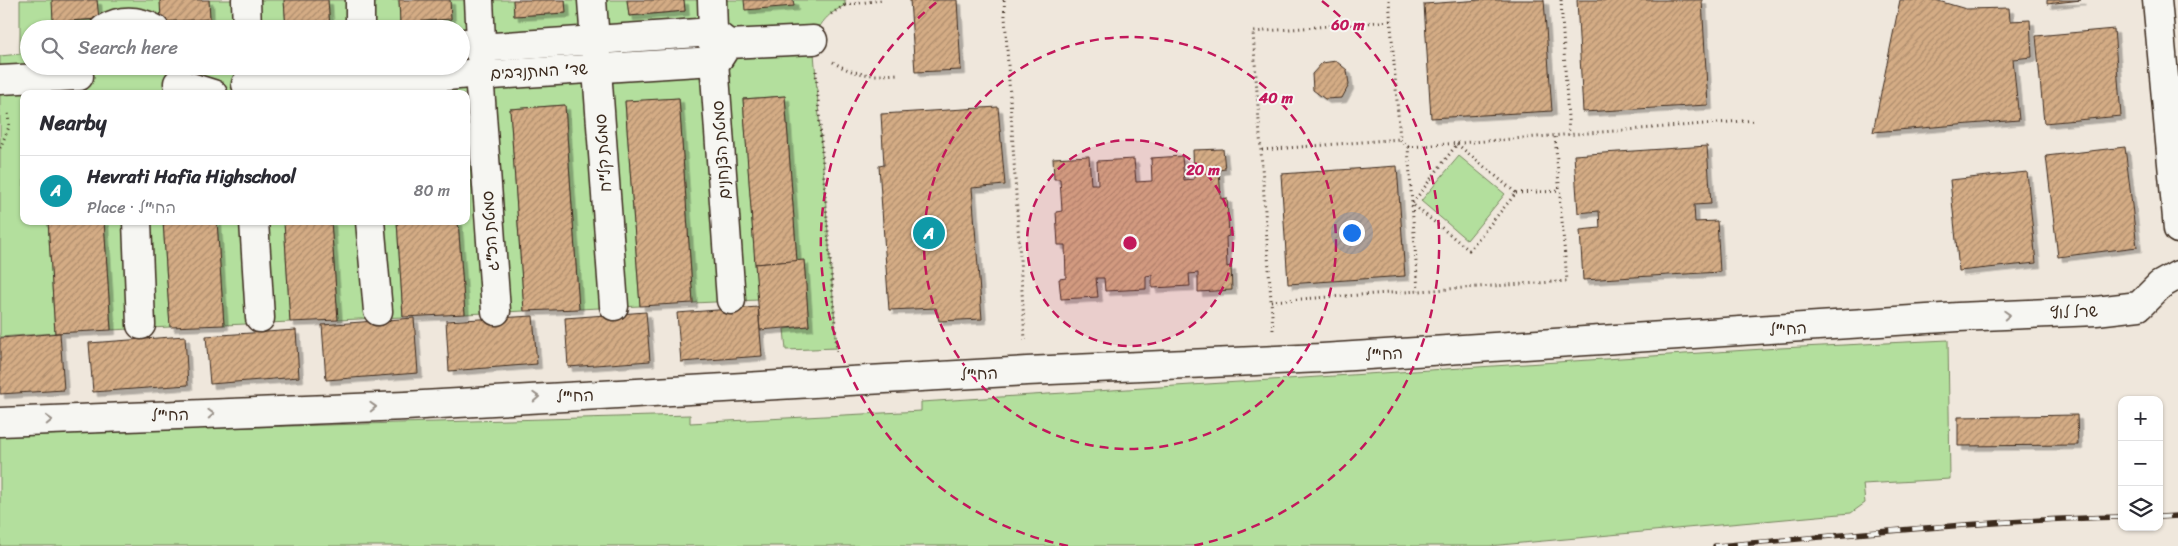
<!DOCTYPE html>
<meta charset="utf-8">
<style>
body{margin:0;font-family:Sriracha,"Playpen Sans Hebrew",sans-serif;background:#f7f7f7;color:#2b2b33}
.controls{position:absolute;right:15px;bottom:15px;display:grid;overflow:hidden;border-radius:10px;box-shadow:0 1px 4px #0004}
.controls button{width:45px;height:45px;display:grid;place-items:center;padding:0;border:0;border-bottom:1px solid #e1e1e2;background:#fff;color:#2b2b33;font:25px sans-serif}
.you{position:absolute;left:1351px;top:232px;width:18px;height:18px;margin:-12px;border:4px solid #fff;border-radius:50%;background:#1a73e8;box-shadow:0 0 0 8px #1a73e833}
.badge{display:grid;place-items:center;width:32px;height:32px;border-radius:50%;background:#d1495b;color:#fff;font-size:16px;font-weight:700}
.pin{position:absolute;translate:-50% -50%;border:2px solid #fff;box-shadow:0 1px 5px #0006}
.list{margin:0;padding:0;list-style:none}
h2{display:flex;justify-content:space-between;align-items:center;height:65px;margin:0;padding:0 20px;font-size:21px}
h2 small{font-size:16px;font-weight:400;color:#7c7c81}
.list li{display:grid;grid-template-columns:32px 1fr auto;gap:15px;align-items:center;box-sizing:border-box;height:70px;padding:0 20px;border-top:1px solid #e1e1e2}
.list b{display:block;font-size:19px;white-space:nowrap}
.list p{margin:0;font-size:16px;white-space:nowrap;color:#7c7c81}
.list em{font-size:16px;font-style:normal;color:#7c7c81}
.icon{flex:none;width:28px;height:28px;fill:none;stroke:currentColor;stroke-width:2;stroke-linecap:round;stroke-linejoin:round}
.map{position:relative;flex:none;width:2178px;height:546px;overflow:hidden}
.search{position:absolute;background:#fff;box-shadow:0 1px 4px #0004;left:20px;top:20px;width:450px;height:55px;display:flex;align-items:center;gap:12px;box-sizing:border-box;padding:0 18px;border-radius:28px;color:#7c7c81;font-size:19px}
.panel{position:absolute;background:#fff;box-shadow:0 1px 4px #0004;left:20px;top:90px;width:450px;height:135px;border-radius:10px}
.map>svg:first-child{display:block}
.green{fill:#b3df9d;stroke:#77845e}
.building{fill:url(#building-hatch);stroke:#3b2a1e;filter:url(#shadow)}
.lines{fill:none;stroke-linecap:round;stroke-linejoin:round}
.street-casing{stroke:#3b2a1e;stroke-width:31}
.path{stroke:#3b2a1e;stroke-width:3;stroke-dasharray:1 4;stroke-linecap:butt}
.street{stroke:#f6f6f2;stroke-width:28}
.rail-casing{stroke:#3b2a1e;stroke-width:5.5}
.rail{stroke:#f6f6f2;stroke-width:4;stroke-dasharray:11;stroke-linecap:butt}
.oneway{stroke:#989088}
.ring{fill:none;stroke:#c2185b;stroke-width:2.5;stroke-dasharray:9 6}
.labels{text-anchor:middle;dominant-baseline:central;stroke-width:4;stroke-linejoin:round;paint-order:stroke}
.street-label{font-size:16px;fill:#3b2a1e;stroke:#f6f6f2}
.centre{fill:#c2185b;stroke:#f6f6f2;stroke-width:2.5}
.ring-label{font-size:15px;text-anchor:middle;font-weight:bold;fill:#c2185b;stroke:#f6f6f2;stroke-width:4;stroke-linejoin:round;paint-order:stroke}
</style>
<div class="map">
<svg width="2178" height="546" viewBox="0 0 2178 546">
<defs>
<pattern id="building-hatch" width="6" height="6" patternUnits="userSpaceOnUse" patternTransform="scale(1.25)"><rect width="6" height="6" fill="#d4ac85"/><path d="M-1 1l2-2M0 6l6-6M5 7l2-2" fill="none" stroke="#ad8c6c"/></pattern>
<filter id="shadow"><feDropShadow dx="4.5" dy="4.5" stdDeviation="0" flood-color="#0004"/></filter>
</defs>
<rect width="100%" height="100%" fill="#efe7dc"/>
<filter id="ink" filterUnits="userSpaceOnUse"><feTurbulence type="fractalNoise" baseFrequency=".02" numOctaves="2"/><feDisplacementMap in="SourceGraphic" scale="10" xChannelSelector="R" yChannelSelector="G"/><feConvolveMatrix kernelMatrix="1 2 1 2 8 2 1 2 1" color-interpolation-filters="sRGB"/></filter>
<g filter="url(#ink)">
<g class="green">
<path d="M20 0H52L54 22 98 19 97 0H160L162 22 210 19 209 0H284L286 29H29V66H461V29H330L328 0H399L400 23 451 19 450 0H513L514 16 565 13V0H627L629 16 685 11 684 0H744L794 5 793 0H845V5C827 15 822 20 813 40L837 348 786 350 784 329 809 326 804 261H797L785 96 743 99 758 300 693 303 679 98 625 102 640 306 579 309 565 105 510 109 524 311 465 314 458 221H466V94H24V221H48L55 333 0 337V56L20 54Z"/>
<path d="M1459 156 1505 194 1467 240 1421 201Z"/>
<path d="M104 221H163L170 327 111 330Z"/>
<path d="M217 221H284L290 322 224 325Z"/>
<path d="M331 221H397L403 317 338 320Z"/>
<path d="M1948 340 1950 479 1863 484 1865 503 1851 513 1489 546H0V434L690 415V423L921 411V402L1780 348Z"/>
</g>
<g class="building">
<path d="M52 0H97L99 19 53 22Z"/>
<path d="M160 0H209L210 19 161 22Z"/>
<path d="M284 0H328L330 29H286Z"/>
<path d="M399 0H450L451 19 400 23Z"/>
<path d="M513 0H565L566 13 514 16Z"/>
<path d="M627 0H684L685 11 629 16Z"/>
<path d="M744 0H793L794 6 745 10Z"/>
<path d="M910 0H957L961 70 915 72Z"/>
<path d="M1482 0H1544L1552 111 1431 118 1424 4Z"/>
<path d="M1577 0H1702L1708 105 1583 112Z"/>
<path d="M1900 0H1935L1966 9 2009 8 2010 21 2030 20 2032 57 2013 59 2019 120 1873 132Z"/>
<path d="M2047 0H2081L2047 4Z"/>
<path d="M2114 29 2121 116 2044 123 2036 36Z"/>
<path d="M1336 61 1347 70 1349 85 1342 98 1325 99 1313 90 1312 74 1322 63Z"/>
<path d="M785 96 797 261 755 264 743 99Z"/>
<path d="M679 98 693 303 640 306 625 101Z"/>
<path d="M565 105 579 309 524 311 510 109Z"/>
<path d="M998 107 1005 185 972 188 982 319 939 321 936 308 889 310 879 166 884 165 881 114Z"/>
<path d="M1707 146 1711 204 1694 205 1695 222 1717 221 1720 272 1583 280 1580 230 1600 228 1599 211 1578 213 1574 155Z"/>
<path d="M2125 147 2137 247 2058 257 2046 156Z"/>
<path d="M1223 149 1225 169 1219 170 1221 199 1227 198 1229 236 1226 237 1227 267 1231 266 1232 290 1198 292V273L1189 274 1190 286 1152 288V275L1146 276V289L1105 291 1104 278H1096L1098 297 1061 299 1059 279 1066 278 1065 245H1058L1056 212 1062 211 1060 179H1054L1053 158 1089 156 1091 184H1098L1097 161 1134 159 1136 182 1152 181 1151 158 1182 156 1184 180 1194 179 1193 150Z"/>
<path d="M1397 166 1405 276 1288 284 1281 174Z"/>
<path d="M2027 172 2036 263 1959 271 1950 180Z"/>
<path d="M48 221H104L111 330 55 333Z"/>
<path d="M163 221H217L224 325 170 327Z"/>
<path d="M284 221H331L338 320 290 322Z"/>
<path d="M397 221H458L465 314 403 317Z"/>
<path d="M804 260 809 326 760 330 755 264Z"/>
<path d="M758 307 762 356 681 362 677 313Z"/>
<path d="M646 312 650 361 568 367 565 318Z"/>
<path d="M533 316 537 364 449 371 446 321Z"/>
<path d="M414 318 418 373 326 380 322 325Z"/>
<path d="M296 330 299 377 210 384 206 336Z"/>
<path d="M60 333 64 390 0 394V338Z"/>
<path d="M185 336 188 385 93 392 89 343Z"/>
<path d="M2077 415 2078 445 1958 446V417Z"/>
</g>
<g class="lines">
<g class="street-casing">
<g id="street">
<path d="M246 0 247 29"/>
<path d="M360 0V29"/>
<path d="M479 0 481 41 478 48 481 56 482 66 479 73 496 311"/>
<path d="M592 0 614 306"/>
<path d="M712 0 714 61 731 300"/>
<path d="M2157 0 2178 229"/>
<path d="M104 29C121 19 138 20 155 29"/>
<path d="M464 43 475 44 478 48 713 32 727 43"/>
<path d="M0 80 79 76"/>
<path d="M178 83 213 94"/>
<path d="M246 84 371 79 384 82 479 73 492 75 714 61 719 58 728 44 813 40"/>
<path d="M137 221 141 325"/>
<path d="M254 221 260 318"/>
<path d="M370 221 378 311"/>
<path d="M0 422 405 406 1027 371 1322 358 1958 317 2096 311 2139 306 2160 285 2178 275"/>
</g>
</g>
<g class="path">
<path d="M1004 0 1025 340"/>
<path d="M1389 0 1400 139 1408 147 1418 291"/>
<path d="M1561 0 1569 135"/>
<path d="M845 5 881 0"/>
<path d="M831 14 845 5V0"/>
<path d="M833 62C855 76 873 76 897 74"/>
<path d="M816 71 837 352"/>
<path d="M1457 144 1516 193 1469 250 1412 204Z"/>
<path d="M1408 147 1756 120"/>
<path d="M0 148 9 127 8 110"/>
<path d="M1262 150 1400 139"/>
<path d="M1516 193 1560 191"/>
<path d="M1271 301 1567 281 1555 136"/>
<path d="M1273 330 1253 32 1391 21"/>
</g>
<use href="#street" class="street"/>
<g class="rail-casing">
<g id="rail">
<path d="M2159 517 2178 516"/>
<path d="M1715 546C1850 535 1986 520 2122 517"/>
</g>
</g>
<use href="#rail" class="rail"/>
</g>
<defs><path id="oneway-chevron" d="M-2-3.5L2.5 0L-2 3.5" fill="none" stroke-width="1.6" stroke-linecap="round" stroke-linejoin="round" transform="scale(1.25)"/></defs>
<g class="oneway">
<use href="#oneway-chevron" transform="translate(2007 315) rotate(-3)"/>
<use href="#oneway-chevron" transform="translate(536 397) rotate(-3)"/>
<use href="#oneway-chevron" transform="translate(373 407) rotate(-2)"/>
<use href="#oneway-chevron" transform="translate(211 414) rotate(-2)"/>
<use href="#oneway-chevron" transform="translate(49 420) rotate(-2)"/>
</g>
</g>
<circle cx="1130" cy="243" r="103" fill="#c2185b" fill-opacity=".12"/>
<g class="ring">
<circle cx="1130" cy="243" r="103"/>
<circle cx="1130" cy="243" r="206"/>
<path d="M1068 546A309 309 0 0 1 938 1M1322 1A309 309 0 0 1 1192 546"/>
</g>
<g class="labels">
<g class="street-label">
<text transform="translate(539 71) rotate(-3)">שד' המתנדבים</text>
<text transform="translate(721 150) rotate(-94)">סמטת הצנחנים</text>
<text transform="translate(603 153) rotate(-94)">סמטת קל"ח</text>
<text transform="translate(490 231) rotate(-94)">סמטת הכ"ג</text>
<text transform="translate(2074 312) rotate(-3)">שרל לוץ</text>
<text transform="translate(1788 329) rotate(-4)">החי"ל</text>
<text transform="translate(1384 354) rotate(-4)">החי"ל</text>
<text transform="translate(979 374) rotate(-3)">החי"ל</text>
<text transform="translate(575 396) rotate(-3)">החי"ל</text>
<text transform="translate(170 415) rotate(-2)">החי"ל</text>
</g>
</g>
<circle cx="1130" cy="243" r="8" class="centre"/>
<g class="ring-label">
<text x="1348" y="30">60 m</text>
<text x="1276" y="103">40 m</text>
<text x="1203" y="175">20 m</text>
</g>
</svg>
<div class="controls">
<button>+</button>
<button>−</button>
<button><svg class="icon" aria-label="layers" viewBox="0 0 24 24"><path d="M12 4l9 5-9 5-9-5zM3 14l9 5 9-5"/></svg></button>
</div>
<div class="you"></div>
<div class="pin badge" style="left:929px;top:233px;background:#0f9aa8">A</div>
<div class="search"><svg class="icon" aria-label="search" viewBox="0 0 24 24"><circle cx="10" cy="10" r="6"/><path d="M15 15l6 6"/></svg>Search here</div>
<section class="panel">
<h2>Nearby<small></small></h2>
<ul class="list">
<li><span class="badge" style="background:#0f9aa8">A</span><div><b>Hevrati Hafia Highschool</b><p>Place · החי&quot;ל</p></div><em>80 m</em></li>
</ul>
</section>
</div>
